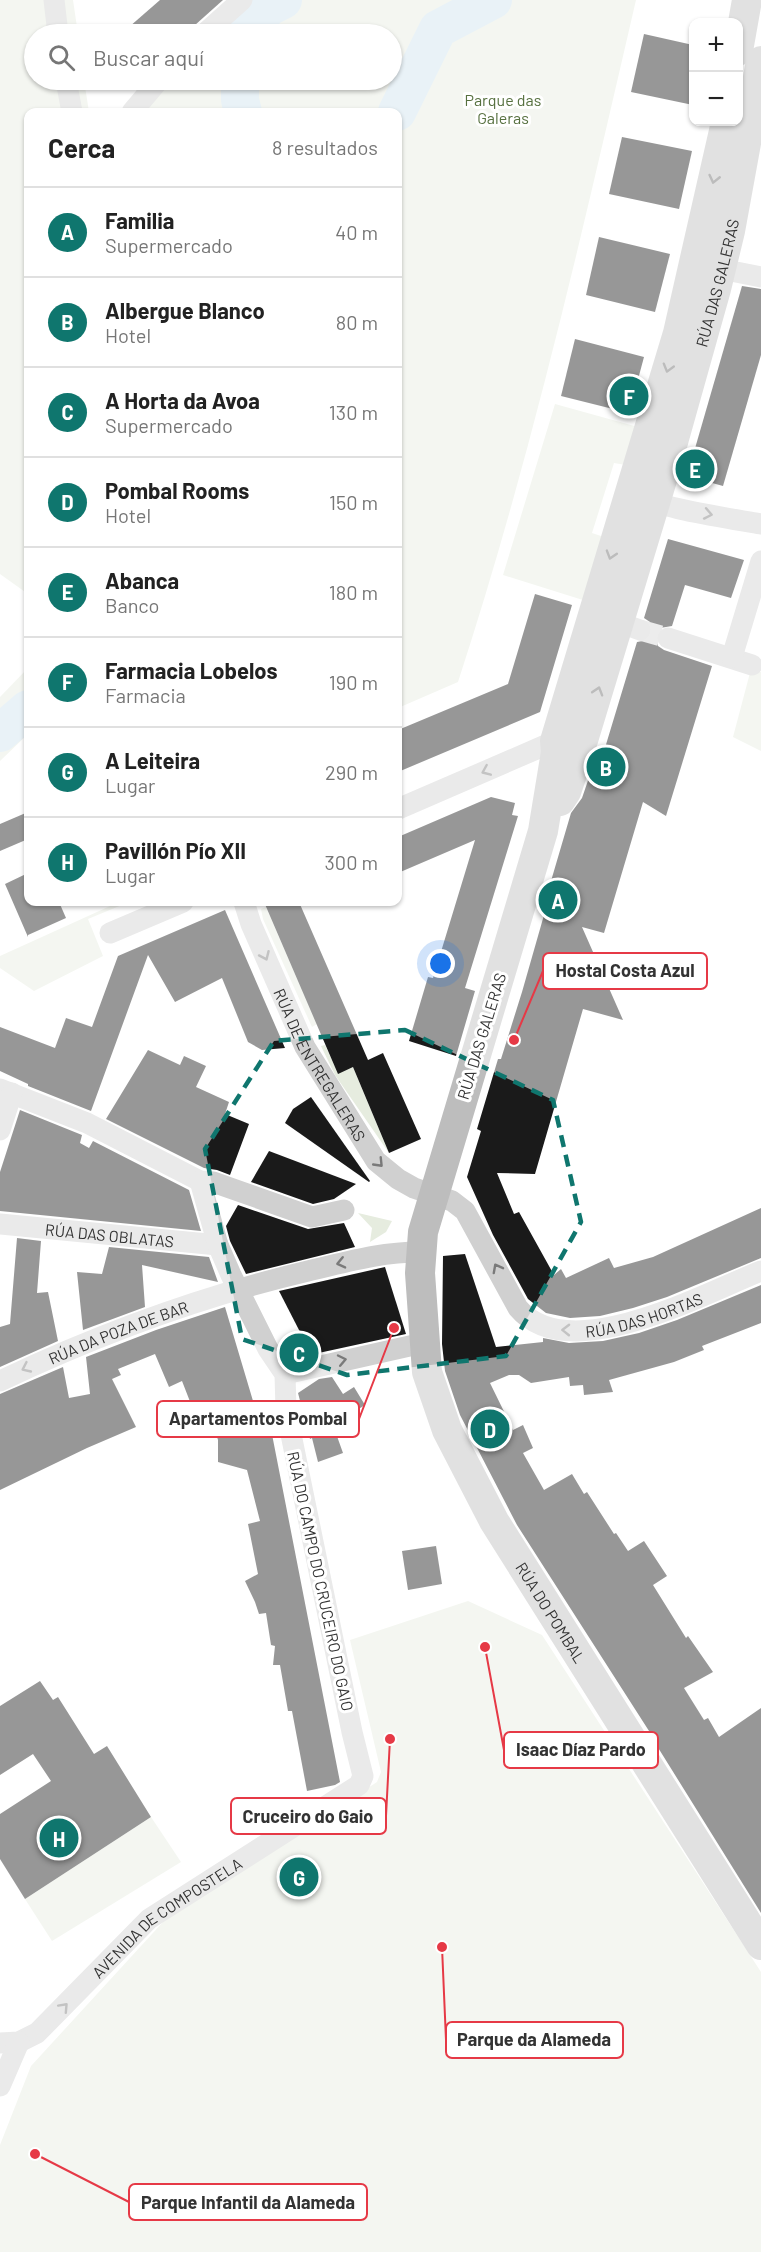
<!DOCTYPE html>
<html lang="es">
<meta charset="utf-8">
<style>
body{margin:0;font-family:Barlow,sans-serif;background:#f6f6f6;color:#222}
.controls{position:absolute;right:18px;top:18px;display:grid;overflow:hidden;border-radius:12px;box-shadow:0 2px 4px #0004}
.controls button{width:54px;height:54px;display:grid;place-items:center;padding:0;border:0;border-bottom:2px solid #e0e0e0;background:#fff;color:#222;font:30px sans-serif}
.you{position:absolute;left:441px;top:964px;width:21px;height:21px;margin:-15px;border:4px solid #fff;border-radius:50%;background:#1a73e8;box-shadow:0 0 0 9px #1a73e833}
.badge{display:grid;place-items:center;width:39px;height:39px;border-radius:50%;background:#0f766e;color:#fff;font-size:20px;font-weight:700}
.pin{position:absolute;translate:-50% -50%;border:3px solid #fff;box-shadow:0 2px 6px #0006}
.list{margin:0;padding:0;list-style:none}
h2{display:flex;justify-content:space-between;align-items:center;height:78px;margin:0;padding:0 24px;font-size:26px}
h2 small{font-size:20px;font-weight:400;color:#767676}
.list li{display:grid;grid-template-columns:39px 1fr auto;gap:18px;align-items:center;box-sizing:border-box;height:90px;padding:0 24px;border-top:2px solid #e0e0e0}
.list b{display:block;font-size:22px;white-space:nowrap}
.list p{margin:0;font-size:20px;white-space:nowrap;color:#767676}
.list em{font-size:20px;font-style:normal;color:#767676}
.icon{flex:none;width:33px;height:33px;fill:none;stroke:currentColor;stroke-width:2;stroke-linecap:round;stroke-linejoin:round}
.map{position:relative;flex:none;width:761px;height:2252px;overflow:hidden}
.search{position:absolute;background:#fff;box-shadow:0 2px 4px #0004;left:24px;top:24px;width:378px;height:66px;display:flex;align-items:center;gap:15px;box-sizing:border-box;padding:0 21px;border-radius:33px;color:#767676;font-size:22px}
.panel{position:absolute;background:#fff;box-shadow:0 2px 4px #0004;left:24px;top:108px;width:378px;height:798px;border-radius:12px}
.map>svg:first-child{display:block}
.green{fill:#e6ecdf}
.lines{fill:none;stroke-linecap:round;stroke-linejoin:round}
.river{stroke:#cfe2ee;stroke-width:38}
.building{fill:#1a1a1a}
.street-tunnel{stroke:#d6d6d6;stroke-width:21;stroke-dasharray:21 10;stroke-linecap:butt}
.street{stroke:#d0d0d0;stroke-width:21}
.secondary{stroke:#bdbdbd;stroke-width:30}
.oneway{stroke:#6a6a6a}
.oneway2{stroke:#7a7a7a}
.marked{fill:none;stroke:#0f766e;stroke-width:4.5;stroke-dasharray:12 8;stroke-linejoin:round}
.labels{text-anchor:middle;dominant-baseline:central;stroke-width:6;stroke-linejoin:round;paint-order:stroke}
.park-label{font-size:16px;fill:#56703f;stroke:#fff}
.street-label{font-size:16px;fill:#333;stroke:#fff}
.leader{fill:none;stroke:#e63946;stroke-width:2}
.callout-dot{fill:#e63946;stroke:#fff;stroke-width:2}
.callout{fill:#fff;stroke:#e63946;stroke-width:2}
.callout-label{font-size:18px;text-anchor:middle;font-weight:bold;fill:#333}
</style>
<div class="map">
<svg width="761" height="2252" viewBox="0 0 761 2252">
<rect width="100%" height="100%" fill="#fff"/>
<g class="green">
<path d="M0 0H73L78 34H34V80H84L89 112H28V594L0 574Z"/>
<path d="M254 0H636C583 229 531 459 458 682L398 708V112H144L156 95 172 80H392V34H223L228 22Z"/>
<path d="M555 404 638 427 626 465 614 463 592 533 604 537 586 601 503 575Z"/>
<path d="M28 668V734L0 761V697Z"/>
<path d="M751 669 761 672V751L733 737Z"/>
<path d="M119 902H129L88 919 103 956 34 991 0 968V956Z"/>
<path d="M266 907 317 1024 312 1027 263 919 261 909Z"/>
<path d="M325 1045 338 1073 353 1067 389 1153 335 1075 321 1046Z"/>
<path d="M358 1213 392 1221 386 1232 370 1242 372 1228Z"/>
<path d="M468 1601 542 1635 761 1972V2252H0V2145L31 2066 163 1922 377 1782 381 1772 350 1640Z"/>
<path d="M151 1817 181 1862 52 1941 25 1899Z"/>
</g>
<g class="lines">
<g class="river">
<path d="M245 34 269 7 283 0"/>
<path d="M240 80V100L243 112"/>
<path d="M397 112 438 29 493 0"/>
<path d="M0 733 28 709"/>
</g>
</g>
<g class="building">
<path d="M160 0H223L185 34H121Z"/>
<path d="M644 34 693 45V105L631 92Z"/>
<path d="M622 137 692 151 679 209 609 194Z"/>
<path d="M599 237 670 254 655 312 586 295Z"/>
<path d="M742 286 761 289V355L723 486 687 476Z"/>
<path d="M575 339 644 357 629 413 561 396Z"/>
<path d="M668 539 744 560 731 598 685 585 672 626 660 628 656 635 658 646 664 650 712 666 666 816 643 802 604 933 582 927 623 1020 583 1009 535 1174 497 1173 514 1214 519 1212 554 1275 561 1269 566 1278 609 1258 614 1268 653 1257 761 1208V1258L667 1297 633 1308 600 1316 570 1318 546 1313 528 1299 493 1235 467 1177 481 1131 477 1129 498 1059H501L522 992 544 915H541L571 813 582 798 592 769 598 771 637 642 648 640 652 634 650 622 644 618Z"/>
<path d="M535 594 572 605 540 712 398 772V730L508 684Z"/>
<path d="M491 797 515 803 512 815 518 816 465 988 475 991 456 1056 409 1041 428 977 433 978 475 840 398 873V837Z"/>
<path d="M28 812V839L0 851V824Z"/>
<path d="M28 873V902H59L66 918 28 935V937L5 884Z"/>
<path d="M264 902H299L368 1060 383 1053 421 1139 389 1153 353 1067 338 1074Z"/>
<path d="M225 910 285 1048 262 1050 248 1042 222 978 175 1002 148 955 91 1111 28 1086V1084L0 1071V1027L55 1048 66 1018 92 1027 118 956Z"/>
<path d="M148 1050 180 1065 184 1056 206 1066 196 1087 229 1102 225 1114 249 1124 230 1175 217 1170 204 1168 106 1119Z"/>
<path d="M311 1097 370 1181 369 1182 285 1123 293 1109Z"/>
<path d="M20 1110 82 1135 80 1143 89 1148 93 1141 189 1190 201 1231 0 1211V1172Z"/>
<path d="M269 1151 356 1184 334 1199 313 1204 251 1182Z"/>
<path d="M238 1205 308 1229 344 1223 355 1247 246 1274 230 1241 226 1226Z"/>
<path d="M17 1238 41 1241 37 1293 48 1292 58 1341 0 1367V1327L10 1324Z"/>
<path d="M109 1247 209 1257 218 1282 142 1265 145 1307 83 1330 77 1272 102 1274Z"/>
<path d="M465 1254 496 1347 543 1342V1338L569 1343 603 1341 639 1333 677 1320 761 1285V1323L702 1346 704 1350 674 1362 609 1380 613 1392 584 1395 583 1385 570 1386 569 1377 531 1383 519 1375H509L490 1383 513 1430 523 1425 533 1448 523 1453 544 1490 572 1474 584 1494 587 1492 614 1534 616 1533 628 1551 644 1541 667 1576 653 1585 686 1638 688 1636 713 1672 684 1688 704 1720 708 1718 719 1737 761 1708V1913L657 1746 658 1745 517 1525 460 1415 445 1371 442 1344 443 1256Z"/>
<path d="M385 1267 406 1334 314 1354 299 1330 279 1291Z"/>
<path d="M225 1307 259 1421 269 1419 340 1782 335 1785 307 1791 292 1711H288L280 1665H273L275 1646 271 1645 266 1613 259 1614 255 1602 245 1581 258 1574 248 1524 260 1521 247 1470 218 1462V1440L209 1411 196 1417 182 1381 169 1387 155 1354 118 1369 121 1375 112 1379 136 1427 87 1448 0 1490V1394L63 1367 69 1398 90 1394 86 1357 156 1330Z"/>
<path d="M332 1377 343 1394 354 1387 365 1405 333 1425 343 1453 318 1462 312 1438 310 1439 298 1393 319 1379Z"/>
<path d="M436 1546 442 1584 408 1590 402 1551Z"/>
<path d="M40 1681 53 1700 58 1697 94 1754 107 1746 151 1817 25 1899 0 1859V1814L51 1781 33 1754 0 1775V1706Z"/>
</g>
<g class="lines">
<path class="street-tunnel" d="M640 630 668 638"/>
<g class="street">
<path d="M54 0 58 34"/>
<path d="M204 34 242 0"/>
<path d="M66 80 72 112"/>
<path d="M132 112 159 80"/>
<path d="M721 269 761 277"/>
<path d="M643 496C655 508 740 520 761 524"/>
<path d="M618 622 640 630"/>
<path d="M668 638 752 665"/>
<path d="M732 657 761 561"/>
<path d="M398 809 555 741"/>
<path id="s1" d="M244 902 251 924 305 1047 376 1161 398 1179 414 1188 452 1201 465 1211 518 1308C568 1368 703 1294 761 1271"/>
<path d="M110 933 183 902"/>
<path d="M0 1089 87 1123 200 1181 213 1182 312 1217 344 1210"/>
<path d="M0 1130 12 1093"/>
<path id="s2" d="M0 1224 218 1245"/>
<path d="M285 1374 423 1343"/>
<path id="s3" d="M0 1381C99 1334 202 1296 308 1271 347 1262 380 1252 420 1252"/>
<path id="s4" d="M0 2043 19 2042 37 2033 149 1919 359 1785 363 1776 352 1732 286 1410 285 1374 268 1349 231 1275 218 1245 200 1181"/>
<path d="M0 2086 19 2042"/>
</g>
<g class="secondary">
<path d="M738 51 747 0"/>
<path id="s5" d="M726 122 678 333 555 741 556 752 543 831 423 1232 420 1273 427 1372 447 1430 494 1521 761 1945"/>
<path id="s6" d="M560 801 566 792 581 747 668 460 716 289 730 231 761 61"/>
</g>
</g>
<defs><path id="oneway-chevron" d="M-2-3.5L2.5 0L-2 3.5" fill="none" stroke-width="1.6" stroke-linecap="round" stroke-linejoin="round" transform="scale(1.5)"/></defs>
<g class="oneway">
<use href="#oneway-chevron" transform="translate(714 179) rotate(103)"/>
<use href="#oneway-chevron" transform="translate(668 368) rotate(106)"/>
<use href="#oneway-chevron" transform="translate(611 555) rotate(107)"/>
<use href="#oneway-chevron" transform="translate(598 691) rotate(-73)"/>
</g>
<g class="oneway2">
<use href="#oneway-chevron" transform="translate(708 514) rotate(11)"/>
<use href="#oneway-chevron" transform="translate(486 771) rotate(157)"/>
<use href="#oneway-chevron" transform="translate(265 956) rotate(66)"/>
<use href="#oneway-chevron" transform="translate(379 1163) rotate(46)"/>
<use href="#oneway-chevron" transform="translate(341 1263) rotate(167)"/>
<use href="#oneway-chevron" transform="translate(497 1268) rotate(-118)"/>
<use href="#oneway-chevron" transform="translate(566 1330) rotate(-179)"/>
<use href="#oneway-chevron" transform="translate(342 1360) rotate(-12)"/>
<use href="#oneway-chevron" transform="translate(26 1368) rotate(155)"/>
<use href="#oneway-chevron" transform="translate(64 2007) rotate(-47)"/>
</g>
<path d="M0 0H761V2252H0ZM405 1030 553 1100 581 1222 506 1356 347 1375 242 1339 205 1149 274 1041Z" fill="#fff" fill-opacity=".55" fill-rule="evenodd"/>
<path class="marked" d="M405 1030 553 1100 581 1222 506 1356 347 1375 242 1339 205 1149 274 1041Z"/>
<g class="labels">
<g class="park-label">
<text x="503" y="99">Parque das<tspan x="503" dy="18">Galeras</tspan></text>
</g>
<g class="street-label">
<text stroke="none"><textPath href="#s6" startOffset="542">RÚA DAS GALERAS</textPath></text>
<text transform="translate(481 1036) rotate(-73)">RÚA DAS GALERAS</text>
<text stroke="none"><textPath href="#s1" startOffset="180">RÚA DE ENTREGALERAS</textPath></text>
<text stroke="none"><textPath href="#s2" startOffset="110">RÚA DAS OBLATAS</textPath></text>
<text stroke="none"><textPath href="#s1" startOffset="640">RÚA DAS HORTAS</textPath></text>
<text stroke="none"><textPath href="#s3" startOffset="128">RÚA DA POZA DE BAR</textPath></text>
<text transform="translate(321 1581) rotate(78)">RÚA DO CAMPO DO CRUCEIRO DO GAIO</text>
<text stroke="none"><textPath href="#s5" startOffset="1564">RÚA DO POMBAL</textPath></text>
<text stroke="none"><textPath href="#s4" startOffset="214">AVENIDA DE COMPOSTELA</textPath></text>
</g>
</g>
<path class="leader" d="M514 1040L543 971M394 1328L359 1419M485 1647L504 1750M390 1739L386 1816M442 1947L446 2040M35 2154L129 2202"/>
<g class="callout-dot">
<circle cx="514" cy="1040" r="6"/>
<circle cx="394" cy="1328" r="6"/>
<circle cx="485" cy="1647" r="6"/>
<circle cx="390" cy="1739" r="6"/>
<circle cx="442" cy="1947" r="6"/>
<circle cx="35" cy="2154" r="6"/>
</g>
<g class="callout">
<rect x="543" y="953" width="164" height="36" rx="6"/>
<rect x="157" y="1401" width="202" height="36" rx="6"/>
<rect x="504" y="1732" width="154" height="36" rx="6"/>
<rect x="231" y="1798" width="155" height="36" rx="6"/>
<rect x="446" y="2022" width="177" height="36" rx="6"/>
<rect x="129" y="2184" width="238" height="36" rx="6"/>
</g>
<g class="callout-label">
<text x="625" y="977">Hostal Costa Azul</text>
<text x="258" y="1425">Apartamentos Pombal</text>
<text x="581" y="1756">Isaac Díaz Pardo</text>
<text x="308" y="1823">Cruceiro do Gaio</text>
<text x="534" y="2046">Parque da Alameda</text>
<text x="248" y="2209">Parque Infantil da Alameda</text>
</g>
</svg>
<div class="controls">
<button>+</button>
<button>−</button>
</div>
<div class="you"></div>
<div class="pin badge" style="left:558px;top:900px">A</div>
<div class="pin badge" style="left:606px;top:767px">B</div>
<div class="pin badge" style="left:299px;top:1353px">C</div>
<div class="pin badge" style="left:490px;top:1429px">D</div>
<div class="pin badge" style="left:695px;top:469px">E</div>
<div class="pin badge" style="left:629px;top:396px">F</div>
<div class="pin badge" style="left:299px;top:1877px">G</div>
<div class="pin badge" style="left:59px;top:1838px">H</div>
<div class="search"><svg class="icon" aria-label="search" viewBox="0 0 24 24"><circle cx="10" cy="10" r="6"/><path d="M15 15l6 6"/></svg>Buscar aquí</div>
<section class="panel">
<h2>Cerca<small>8 resultados</small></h2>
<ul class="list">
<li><span class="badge">A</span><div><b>Familia</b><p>Supermercado</p></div><em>40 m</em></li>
<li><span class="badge">B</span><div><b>Albergue Blanco</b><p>Hotel</p></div><em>80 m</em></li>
<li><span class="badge">C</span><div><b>A Horta da Avoa</b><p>Supermercado</p></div><em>130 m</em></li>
<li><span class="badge">D</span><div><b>Pombal Rooms</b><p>Hotel</p></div><em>150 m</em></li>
<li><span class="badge">E</span><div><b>Abanca</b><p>Banco</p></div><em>180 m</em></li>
<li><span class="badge">F</span><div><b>Farmacia Lobelos</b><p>Farmacia</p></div><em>190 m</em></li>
<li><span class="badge">G</span><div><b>A Leiteira</b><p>Lugar</p></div><em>290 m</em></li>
<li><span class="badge">H</span><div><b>Pavillón Pío XII</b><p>Lugar</p></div><em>300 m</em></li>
</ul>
</section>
</div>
